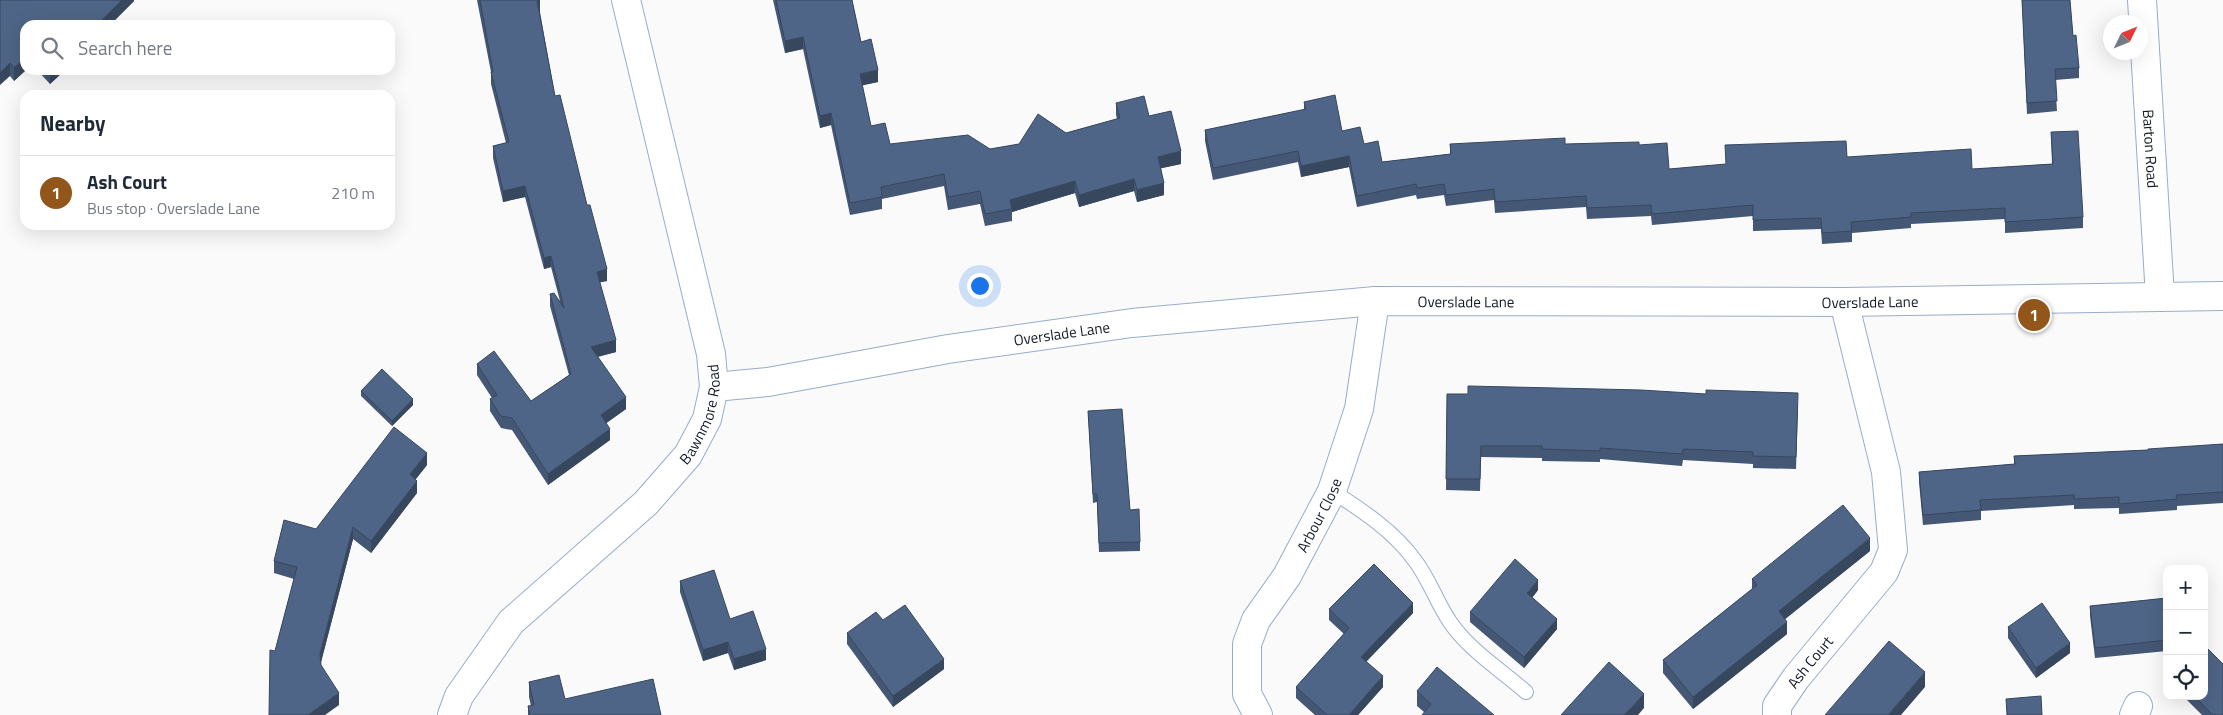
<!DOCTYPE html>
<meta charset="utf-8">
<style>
body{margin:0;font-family:"Titillium Web",sans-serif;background:#f6f6f7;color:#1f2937}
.controls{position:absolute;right:15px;bottom:15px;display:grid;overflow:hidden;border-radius:10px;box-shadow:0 5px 20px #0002}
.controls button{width:45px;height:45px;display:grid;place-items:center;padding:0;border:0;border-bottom:1px solid #e0e1e3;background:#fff;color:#1f2937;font:25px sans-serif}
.compass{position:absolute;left:2103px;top:15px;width:45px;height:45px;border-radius:50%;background:#fff;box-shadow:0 5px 20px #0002;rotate:47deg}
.you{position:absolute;left:979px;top:285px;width:18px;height:18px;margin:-12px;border:4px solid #fff;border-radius:50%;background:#1a73e8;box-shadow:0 0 0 8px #1a73e833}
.badge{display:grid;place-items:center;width:32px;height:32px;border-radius:50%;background:#93561a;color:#fff;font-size:16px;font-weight:700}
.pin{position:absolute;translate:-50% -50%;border:2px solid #fff;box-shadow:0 1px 5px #0006}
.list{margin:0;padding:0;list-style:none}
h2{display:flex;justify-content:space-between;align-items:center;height:65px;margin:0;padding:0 20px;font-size:21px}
h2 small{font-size:16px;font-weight:400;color:#747a83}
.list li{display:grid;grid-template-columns:32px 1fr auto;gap:15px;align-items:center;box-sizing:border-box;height:75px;padding:0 20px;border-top:1px solid #e0e1e3}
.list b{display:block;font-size:19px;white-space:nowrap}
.list p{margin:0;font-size:16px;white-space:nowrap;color:#747a83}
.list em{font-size:16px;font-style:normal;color:#747a83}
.icon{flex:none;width:28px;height:28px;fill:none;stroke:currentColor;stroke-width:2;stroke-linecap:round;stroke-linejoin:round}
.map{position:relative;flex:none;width:2223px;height:715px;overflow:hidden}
.search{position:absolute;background:#fff;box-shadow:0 5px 20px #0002;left:20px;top:20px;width:375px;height:55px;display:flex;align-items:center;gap:12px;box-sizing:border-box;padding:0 18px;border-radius:15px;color:#747a83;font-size:19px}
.panel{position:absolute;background:#fff;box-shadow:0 5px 20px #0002;left:20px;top:90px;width:375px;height:140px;border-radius:15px}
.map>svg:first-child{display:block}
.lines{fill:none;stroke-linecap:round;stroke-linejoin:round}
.service-casing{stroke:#99acc9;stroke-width:16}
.minor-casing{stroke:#99acc9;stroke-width:30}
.service{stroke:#fff;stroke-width:14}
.minor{stroke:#fff;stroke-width:28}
.wall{fill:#445774}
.shaded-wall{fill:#37475e}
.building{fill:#4f6587;stroke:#37475e}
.labels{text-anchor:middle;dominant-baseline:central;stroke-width:5;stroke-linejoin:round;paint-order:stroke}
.street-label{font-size:15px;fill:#131a25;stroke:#fafafa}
</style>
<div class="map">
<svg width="2223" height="715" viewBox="0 0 2223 715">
<rect width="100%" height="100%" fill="#fafafa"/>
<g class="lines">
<g class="service-casing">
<path id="service" d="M1332 491C1363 511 1395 532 1416 562 1430 581 1437 603 1450 622 1469 650 1501 670 1526 692"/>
</g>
<g class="minor-casing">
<g id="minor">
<path id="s1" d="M2142 0 2160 297"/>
<path id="s2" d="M714 387 768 382 948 349 1132 323 1375 301 1844 302 2223 296"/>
<path id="s3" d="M452 715 459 696 511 622 646 503 688 455 707 419 714 387 711 354 626 0"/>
<path id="s4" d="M1258 715 1247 694V644L1256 620 1287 576 1332 491 1359 409 1375 301"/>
<path id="s5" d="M1777 715V706L1796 678 1884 572 1893 550 1886 472 1844 302"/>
<path d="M2134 715 2138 706"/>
</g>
</g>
<use href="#service" class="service"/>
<use href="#minor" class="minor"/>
</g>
<g class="wall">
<path d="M0 0H134V1L110 25H25V70H26L14 81 10 76Z"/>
<path d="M477 0H540V12L555 96 587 205 607 281 600 282 616 352 598 357 626 409 606 423 610 440 548 485 512 430 501 428 490 411V399L492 398 477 375V364L531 401 569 375 550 306V294L560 301 551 267 544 269 525 197 503 202 493 158V146L506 143 491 84V72Z"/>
<path d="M773 0H852L861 42 878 82 862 85 871 126 890 144 990 149 1019 144 1066 133 1117 119 1116 115V103L1149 116 1181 164 1161 168 1164 195 1137 202 1134 191 1079 207 1075 193 1012 212V221L985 226 980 204 948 210 944 186 882 199V209L850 215 831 125 820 128 803 49 785 53Z"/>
<path d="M2022 0H2070L2073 36 2079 68V78L2055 80 2057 111 2027 114Z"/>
<path d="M37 70H65L50 84Z"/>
<path d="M1304 102 1342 131 1364 144 1382 162 1450 154V144L1639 145 1669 169 1847 157 1972 169 2052 164 2051 132 2083 217V228L2005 233V219L1911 224V228L1852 233V242L1822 244 1821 229 1753 231V216L1652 225 1651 216 1587 219 1586 207 1495 213 1494 200 1446 206 1444 195 1417 199 1416 195 1357 207 1349 167 1301 177 1298 162 1213 180 1205 141V130L1304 110Z"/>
<path d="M361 391 413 405 392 426 361 396Z"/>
<path d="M1447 394 1798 405 1796 469 1753 468V464L1683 460 1682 466 1600 459V462L1542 461V458L1481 457 1480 491 1446 490Z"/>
<path d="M1088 411 1130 510 1140 542V551L1099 552 1097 502 1093 503Z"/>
<path d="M2223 444V503L2177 506V510L2119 514V508L2074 509V505L1981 511V520L1923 525 1919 482V472L2014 464V456L2148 450Z"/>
<path d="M427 465 416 479 417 493 371 553 353 539 321 662V665L339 705 275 651 294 579 274 573V561L316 529Z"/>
<path d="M1870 551 1785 619 1787 634 1693 709 1663 673V660L1752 589V579Z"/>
<path d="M680 581 730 619 766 660 734 670 728 653 703 661 680 592Z"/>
<path d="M1538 590 1532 598 1557 629 1524 668 1470 622V612Z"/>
<path d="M2167 598V651L2095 658 2090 616V606Z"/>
<path d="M1329 609 1413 613 1366 662 1383 687 1358 715H1315L1296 698V687L1344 634 1329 620Z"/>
<path d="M883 620 944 669 893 707 847 644V633Z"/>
<path d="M2008 627 2070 653 2036 678 2008 638Z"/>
<path d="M529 682 565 699 661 715H528V706H531L529 697Z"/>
<path d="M1417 691 1494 715 1424 712 1417 706Z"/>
<path d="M2183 696H2204L2223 715H2202Z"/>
</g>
<g class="shaded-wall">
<path d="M122 0H134V1L110 25H97Z"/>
<path d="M540 0V12H537V1Z"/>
<path d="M803 37V49L785 53V41Z"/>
<path d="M25 58V70H26L14 81V68Z"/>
<path d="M10 63V76L0 85V73Z"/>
<path d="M52 70H65L50 84V72Z"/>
<path d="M878 70V82L860 86V74Z"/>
<path d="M831 113V125L820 128V116Z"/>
<path d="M1181 151V164L1158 169V157Z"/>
<path d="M1349 156V167L1301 177V166Z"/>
<path d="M1134 179V191L1079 207V195Z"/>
<path d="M1075 181V193L1012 212 1010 200Z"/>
<path d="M1164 183V195L1137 202V190Z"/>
<path d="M525 186V197L503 202V191Z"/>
<path d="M551 256V267L544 269V258Z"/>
<path d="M607 269V281L597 283V272Z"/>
<path d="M616 340V352L591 358V347Z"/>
<path d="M626 397V409L601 427V415Z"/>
<path d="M413 399V405L392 426V421Z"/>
<path d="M610 429V440L548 485V474Z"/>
<path d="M427 453V465L410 486V474Z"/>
<path d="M417 481V493L371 553V541Z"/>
<path d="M353 527V539L320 666V654Z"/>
<path d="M1870 538V551L1779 624V611Z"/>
<path d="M1538 580V590L1527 604V593Z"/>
<path d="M1413 603V613L1361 667V657Z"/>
<path d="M1557 619V629L1524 668V657Z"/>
<path d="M1787 622V634L1693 709V697Z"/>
<path d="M728 642V653L703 661V650Z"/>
<path d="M2070 643V653L2036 678V668Z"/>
<path d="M766 649V660L734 670V659Z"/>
<path d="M944 659V669L893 707V696Z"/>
<path d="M1925 672V687L1901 715H1888Z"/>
<path d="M1383 676V687L1358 715H1349Z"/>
<path d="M339 693V705L325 715H309V714Z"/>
<path d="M1644 694V708L1638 715H1624Z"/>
</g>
<g class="building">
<path d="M0 0H122L97 25H25V58L14 68 10 63 0 73Z"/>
<path d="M480 0H540L537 1 555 96 560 95 587 205H590L607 269 597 272 616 340 591 347 626 397 601 415 610 429 548 474 512 418 501 416 490 399 497 395 477 364 494 351 531 401 571 374 550 294 554 293 564 308 551 256 544 258 525 186 503 191 493 146 509 142 491 72H493Z"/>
<path d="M776 0H852L861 42 871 39 878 70 860 74 871 126 885 123 890 144 968 135 990 149 1019 144 1038 114 1066 133 1120 118 1116 103 1144 96 1149 116 1171 111 1181 151 1158 157 1164 183 1137 190 1134 179 1079 195 1075 181 1010 200 1012 209 985 214 980 191 948 197 944 174 881 187 882 197 850 203 831 113 820 116 803 37 785 41Z"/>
<path d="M2022 0H2070L2073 36 2076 35 2079 68 2055 69 2057 101 2027 103Z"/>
<path d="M1335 95 1342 131 1360 127 1364 144 1378 141 1382 162 1451 154 1450 144 1565 138V144L1639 142V145L1667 143 1669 169 1726 164 1725 145 1846 141 1847 157 1971 149 1972 169 2053 164 2051 132 2078 131 2083 217 2005 222V208L1911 213V217L1851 222 1852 231 1822 233 1821 218 1753 220V205L1652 214 1651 205 1587 208 1586 196 1495 202 1494 189 1446 195 1444 184 1417 188 1416 184 1357 196 1349 156 1301 166 1298 151 1213 168 1205 130 1306 109 1304 102Z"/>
<path d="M382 369 413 399 392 421 361 391Z"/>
<path d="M1468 386 1641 390 1706 394V390L1798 393 1796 457 1753 456V452L1683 449 1682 454 1600 448V451L1542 449V446H1481L1480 479H1446L1447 394H1468Z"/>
<path d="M1122 409 1130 510 1139 509 1140 542 1099 543 1097 494H1093L1088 411Z"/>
<path d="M394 427 427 453 410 474 417 481 371 541 353 527 320 654 321 665 339 693 309 714V715H269L270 650 275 651 297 567 274 561 284 520 316 529Z"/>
<path d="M2223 444V492L2176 495 2177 499 2119 504V497L2074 499V495L1980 500 1981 510 1923 515 1919 472 2015 464 2014 456 2148 450V449Z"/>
<path d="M1843 505 1870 538 1779 611 1787 622 1693 697 1663 660 1757 585 1752 579Z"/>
<path d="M1515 559 1538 580 1527 593 1557 619 1524 657 1470 612Z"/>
<path d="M1374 564 1413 603 1361 657 1383 676 1349 715H1327L1296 687 1349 628 1329 609Z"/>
<path d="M714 570 730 619 753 611 766 649 734 659 728 642 703 650 680 581Z"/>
<path d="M2167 598V640L2095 648 2090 606Z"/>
<path d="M2042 603 2070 643 2036 668 2008 627Z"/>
<path d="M905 605 944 659 893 696 847 633 876 612 883 620Z"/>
<path d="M1889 641 1925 672 1888 715H1825Z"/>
<path d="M2208 649 2223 664V715H2213L2194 696H2204V653Z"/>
<path d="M1609 662 1644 694 1624 715H1561Z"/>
<path d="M1437 667 1494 715H1422L1431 704 1417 691Z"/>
<path d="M559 675 565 699 653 679 661 715H530L528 706 534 705 529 682Z"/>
<path d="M2041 696 2042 715H2007L2006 699Z"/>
</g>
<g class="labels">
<g class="street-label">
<text stroke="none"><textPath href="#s1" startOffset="149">Barton Road</textPath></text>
<text stroke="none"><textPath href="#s2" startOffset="758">Overslade Lane</textPath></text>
<text stroke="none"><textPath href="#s2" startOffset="1162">Overslade Lane</textPath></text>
<text stroke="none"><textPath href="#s2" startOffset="352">Overslade Lane</textPath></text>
<text stroke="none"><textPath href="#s3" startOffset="398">Bawnmore Road</textPath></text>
<text stroke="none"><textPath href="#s4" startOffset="222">Arbour Close</textPath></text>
<text stroke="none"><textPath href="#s5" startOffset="64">Ash Court</textPath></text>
</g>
</g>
</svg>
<div class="controls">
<button>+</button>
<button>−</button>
<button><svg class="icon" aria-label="locate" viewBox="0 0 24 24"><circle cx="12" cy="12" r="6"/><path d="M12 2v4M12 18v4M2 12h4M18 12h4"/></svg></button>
</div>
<svg class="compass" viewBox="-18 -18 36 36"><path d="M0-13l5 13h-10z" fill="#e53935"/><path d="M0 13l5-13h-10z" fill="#747a83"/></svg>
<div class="you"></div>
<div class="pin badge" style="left:2034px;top:315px">1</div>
<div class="search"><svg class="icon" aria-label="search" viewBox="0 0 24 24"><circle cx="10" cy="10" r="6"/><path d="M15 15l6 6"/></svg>Search here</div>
<section class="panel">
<h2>Nearby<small></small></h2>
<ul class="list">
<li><span class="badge">1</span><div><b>Ash Court</b><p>Bus stop · Overslade Lane</p></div><em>210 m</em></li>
</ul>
</section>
</div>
